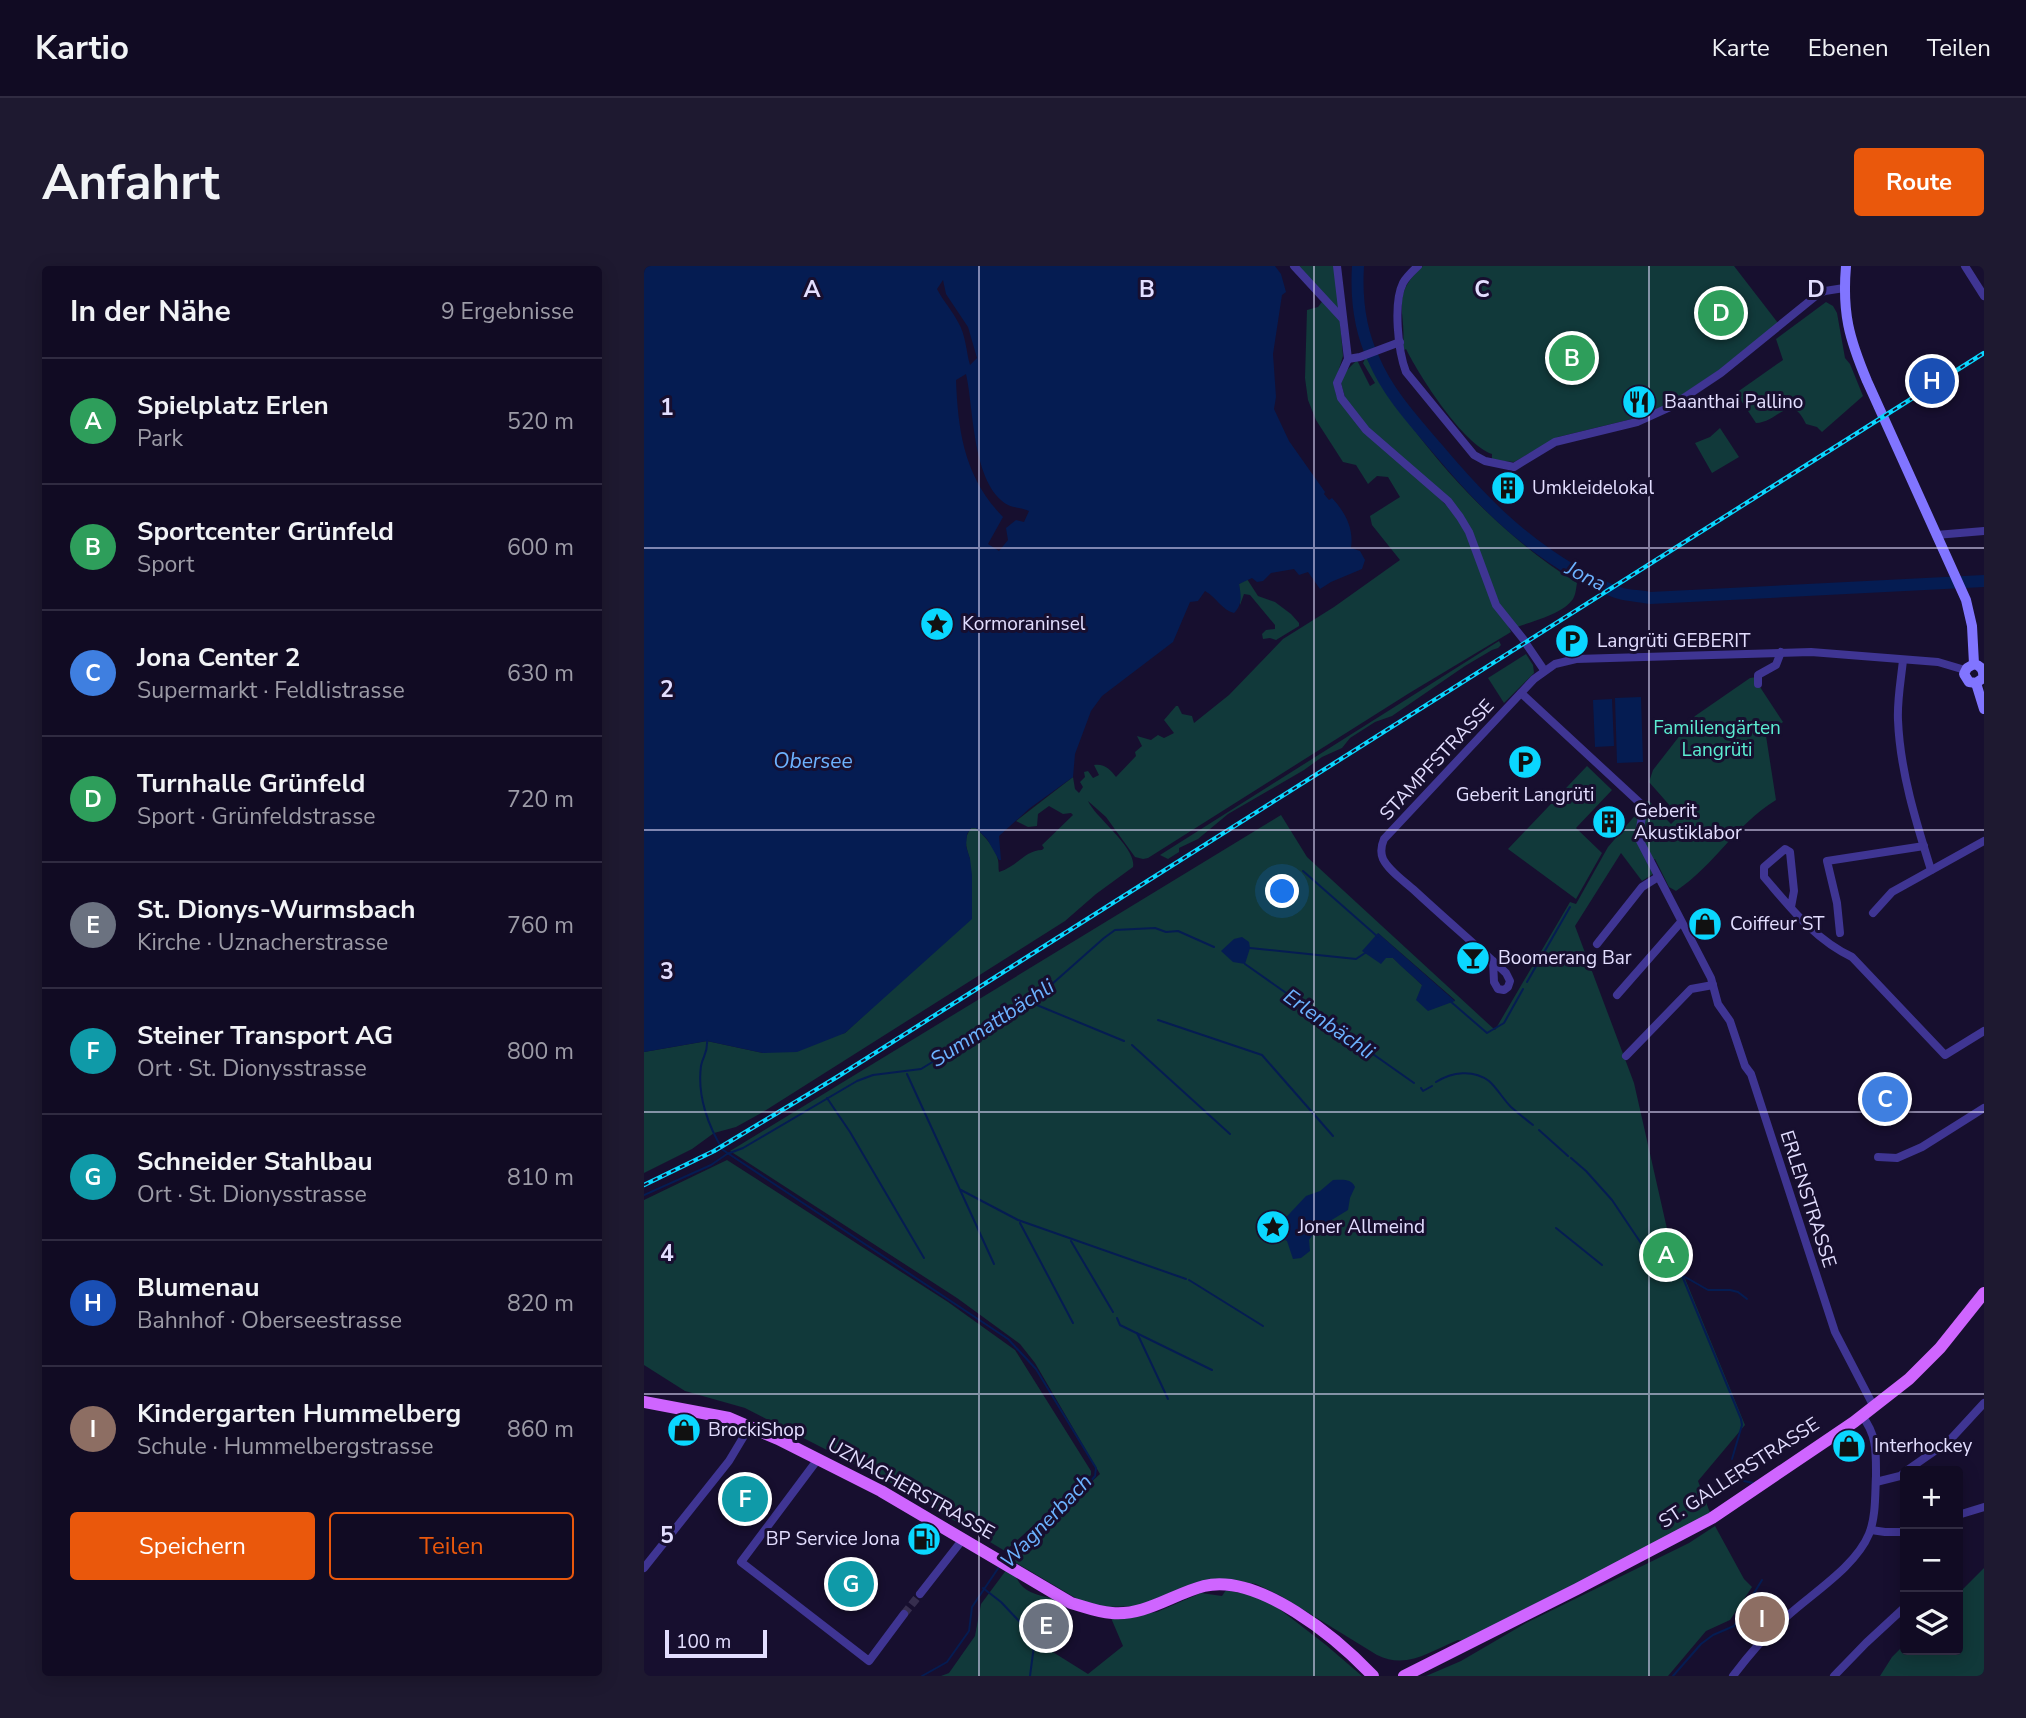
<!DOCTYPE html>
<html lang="de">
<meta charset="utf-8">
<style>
body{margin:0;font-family:"Nunito Sans",sans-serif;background:#1e1930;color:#f1f3f6}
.controls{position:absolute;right:21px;bottom:21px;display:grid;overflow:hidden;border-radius:7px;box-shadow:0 4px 18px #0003}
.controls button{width:63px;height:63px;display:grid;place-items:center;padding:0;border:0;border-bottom:2px solid #302b41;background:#110b23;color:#f1f3f6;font:35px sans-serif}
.scale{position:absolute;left:21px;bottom:18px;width:102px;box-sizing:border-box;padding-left:7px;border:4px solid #e3deff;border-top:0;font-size:19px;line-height:24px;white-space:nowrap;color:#e3deff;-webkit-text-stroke:5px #170f2f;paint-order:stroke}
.you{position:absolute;left:639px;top:626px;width:24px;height:24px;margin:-18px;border:5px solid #fff;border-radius:50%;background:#1a73e8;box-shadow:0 0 0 10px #1a73e833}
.badge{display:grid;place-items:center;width:46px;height:46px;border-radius:50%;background:#ea580c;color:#fff;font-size:23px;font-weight:700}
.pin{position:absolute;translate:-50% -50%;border:4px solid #fff;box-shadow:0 2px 7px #0006}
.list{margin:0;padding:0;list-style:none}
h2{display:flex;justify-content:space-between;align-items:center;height:91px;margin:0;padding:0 28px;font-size:30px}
h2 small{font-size:23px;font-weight:400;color:#9c9ba6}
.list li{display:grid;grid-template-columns:46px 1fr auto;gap:21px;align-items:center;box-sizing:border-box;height:126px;padding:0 28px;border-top:2px solid #302b41}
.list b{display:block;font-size:26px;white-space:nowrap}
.list p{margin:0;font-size:23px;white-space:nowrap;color:#9c9ba6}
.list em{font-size:23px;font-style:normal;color:#9c9ba6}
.actions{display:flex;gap:14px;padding:21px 28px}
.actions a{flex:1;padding:16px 0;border:2px solid #ea580c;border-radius:7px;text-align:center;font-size:24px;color:#ea580c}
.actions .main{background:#ea580c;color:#fff}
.icon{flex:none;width:38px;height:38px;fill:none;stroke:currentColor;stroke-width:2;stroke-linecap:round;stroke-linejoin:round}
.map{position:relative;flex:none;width:1340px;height:1410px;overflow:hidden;border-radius:7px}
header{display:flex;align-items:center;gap:42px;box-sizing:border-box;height:98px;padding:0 35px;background:#110b23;border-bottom:2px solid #302b41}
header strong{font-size:33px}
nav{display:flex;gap:38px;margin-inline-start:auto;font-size:24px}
.intro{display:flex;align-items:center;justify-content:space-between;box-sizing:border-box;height:168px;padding:0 42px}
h1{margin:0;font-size:49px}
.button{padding:18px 32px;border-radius:7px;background:#ea580c;color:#fff;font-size:24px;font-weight:700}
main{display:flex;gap:42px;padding:0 42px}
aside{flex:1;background:#110b23;border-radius:7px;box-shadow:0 4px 18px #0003}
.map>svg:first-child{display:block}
.green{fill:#11393a;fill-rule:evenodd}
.water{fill:#051c52;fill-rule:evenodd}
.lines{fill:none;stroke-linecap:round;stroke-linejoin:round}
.stream{stroke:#051c52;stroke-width:2}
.river{stroke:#051c52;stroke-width:12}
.street-tunnel{stroke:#362e4e;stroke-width:8;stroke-dasharray:8 4;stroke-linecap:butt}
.street{stroke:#3f3593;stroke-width:8}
.secondary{stroke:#8175ff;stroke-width:10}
.primary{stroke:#cf65ff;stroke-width:12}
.rail-casing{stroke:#0ad7ff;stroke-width:4.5}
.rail{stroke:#170f2f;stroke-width:2;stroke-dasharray:5;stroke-linecap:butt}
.grid{fill:none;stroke:#e3deff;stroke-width:2;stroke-opacity:0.55}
.labels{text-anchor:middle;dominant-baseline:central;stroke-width:6;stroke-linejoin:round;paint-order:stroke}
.poi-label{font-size:19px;fill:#e3deff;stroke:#170f2f;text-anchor:start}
.park-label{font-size:19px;fill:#5bedd2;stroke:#170f2f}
.street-label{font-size:19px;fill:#e3deff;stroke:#170f2f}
.water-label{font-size:21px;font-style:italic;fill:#6cb2ff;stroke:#170f2f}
.grid-label{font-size:23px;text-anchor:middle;font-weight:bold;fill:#e3deff;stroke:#170f2f;stroke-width:6;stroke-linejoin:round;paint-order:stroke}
</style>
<header>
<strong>Kartio</strong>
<nav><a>Karte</a><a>Ebenen</a><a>Teilen</a></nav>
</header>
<div class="intro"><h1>Anfahrt</h1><a class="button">Route</a></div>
<main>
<aside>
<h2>In der Nähe<small>9 Ergebnisse</small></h2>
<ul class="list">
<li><span class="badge" style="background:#2e9e5b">A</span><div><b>Spielplatz Erlen</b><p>Park</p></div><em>520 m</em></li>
<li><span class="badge" style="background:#2e9e5b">B</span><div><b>Sportcenter Grünfeld</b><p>Sport</p></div><em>600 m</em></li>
<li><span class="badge" style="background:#3f7fe0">C</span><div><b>Jona Center 2</b><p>Supermarkt · Feldlistrasse</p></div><em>630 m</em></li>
<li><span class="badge" style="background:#2e9e5b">D</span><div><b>Turnhalle Grünfeld</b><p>Sport · Grünfeldstrasse</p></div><em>720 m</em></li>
<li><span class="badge" style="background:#6b7280">E</span><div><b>St. Dionys-Wurmsbach</b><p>Kirche · Uznacherstrasse</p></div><em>760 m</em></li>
<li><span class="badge" style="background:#0f9aa8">F</span><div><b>Steiner Transport AG</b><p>Ort · St. Dionysstrasse</p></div><em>800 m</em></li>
<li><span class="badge" style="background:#0f9aa8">G</span><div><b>Schneider Stahlbau</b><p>Ort · St. Dionysstrasse</p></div><em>810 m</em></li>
<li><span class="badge" style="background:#1a4fb4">H</span><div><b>Blumenau</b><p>Bahnhof · Oberseestrasse</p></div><em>820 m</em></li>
<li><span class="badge" style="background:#8d6e63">I</span><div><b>Kindergarten Hummelberg</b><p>Schule · Hummelbergstrasse</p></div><em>860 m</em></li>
</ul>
<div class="actions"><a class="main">Speichern</a><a>Teilen</a></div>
</aside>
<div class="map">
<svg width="1340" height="1410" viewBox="0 0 1340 1410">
<rect width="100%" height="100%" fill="#170f2f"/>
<g class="green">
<path d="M650 0H691L699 90 691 116 692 129 717 164 787 224 803 240 818 259 867 366 767 426 504 592 499 593 491 591 462 551 444 535C451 551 493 582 489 601L452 628 421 655 119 846 92 861 70 867 48 883 0 907V786L63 775 119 787 201 767 257 715 326 593C322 581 319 573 327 562H332C340 570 352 582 354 594 355 598 354 602 355 606 373 601 381 584 398 584L400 582 398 579 429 549 427 547 419 548 405 540 394 548 393 560 384 561 372 555 429 511 431 523 435 527 439 521 436 516 441 511 440 506 444 505 449 512 455 509 450 499C460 497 467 504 472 511L492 490 491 486 498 480 493 470 507 474 514 469 520 472 530 467 520 454 532 440H534L538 448 548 450 550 457 585 429 639 373 690 341 756 294 728 259 726 250 756 231 744 211 733 210 724 218 712 199 699 196 672 154 664 134 661 112 663 44 674 41 680 33Z"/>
<path d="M779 0H1090L1134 57 1075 104 1018 142 996 151 914 171 870 196 848 194V188C819 178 776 111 762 83L758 85C765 46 743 33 779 0Z"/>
<path d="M1182 36 1189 40 1193 47 1201 92 1206 98 1219 130 1178 166 1173 161 1162 158C1146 124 1136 156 1112 157L1092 127 1139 94 1132 73Z"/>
<path d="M722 91C772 178 848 264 933 317 932 322 932 328 929 333 919 348 889 355 873 361L856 339 822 255 727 165 702 135 697 117 702 105 713 94 726 120 731 117 719 97Z"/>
<path d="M1076 162 1095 191 1068 207 1051 177 1066 171Z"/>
<path d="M603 313 614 330 631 336 647 348 655 357V360L632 374 626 372 619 373 618 368 622 364 631 363V359L606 329 600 328 596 339 595 318Z"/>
<path d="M855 375 857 379 854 382 848 384 821 400 748 450 731 456 706 472 698 482 678 491 660 504 584 548 554 573 535 582V586L524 593 516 589Z"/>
<path d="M882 388 889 399 890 407 860 437 844 412Z"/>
<path d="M1113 411 1114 418 1139 456 1122 470 1132 534C1090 560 1072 598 1032 625L1025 621 1011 593 1003 597 1009 608 998 615 977 587 931 660 990 817 1026 976 1101 1159 1054 1215 1068 1252 819 1375 814 1374C786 1385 763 1404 733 1389L637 1330 612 1318 581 1313 493 1340 461 1341 435 1334 364 1292 456 1208 391 1097 376 1078 313 1032 86 885 637 549 663 591 851 764 926 636 932 638 964 581 994 546 996 537 1005 535 1027 558 1035 550 1005 516 1009 504 1051 450 1106 412ZM734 667 811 734V735L778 719 749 692H742Z"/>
<path d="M943 500 968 524 932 562 958 587 932 633 864 583Z"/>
<path d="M83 894 304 1036 371 1084 447 1205V1209L361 1285 249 1218 101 1142 41 1125 0 1099V934Z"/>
<path d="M1071 1260 1100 1313 1108 1321 1086 1354 1062 1365 1024 1410H782L817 1395 882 1357 1045 1277Z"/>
<path d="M1340 1302V1410H1236L1248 1391 1261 1378V1384H1314V1328Z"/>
<path d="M363 1303C372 1307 372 1314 379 1321 388 1329 402 1331 413 1333L388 1373 444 1408 479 1380 467 1352 513 1346 557 1327 578 1330 582 1324 621 1332 682 1379 718 1410H297L305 1407 331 1370 337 1338Z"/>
</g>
<g class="water">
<path d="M0 0H631L637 8 642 26 638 29 629 88 632 131 630 143 645 175 681 226 680 228 685 234 688 232C701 246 710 262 707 282L716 285 721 294 718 303 687 316 676 323 664 306 655 309 650 303 627 307 619 315 613 316 608 312 595 318C597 329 599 338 590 347 578 344 572 331 561 325L554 335 546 336 529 376 458 430 447 445 431 488 429 511 386 542 355 570 357 594H355L343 573 332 562H327L323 568 322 580 326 593 328 609V653L201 767 153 786 119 787 63 775 0 786ZM299 14 302 28 324 61 333 92 326 99C322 85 322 69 314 56 308 44 299 35 293 23ZM322 108C330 143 328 219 364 239 370 242 379 242 385 245L380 256 372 254 362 262 364 274 355 285 344 278 359 251C321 212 314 167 312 114Z"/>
<path d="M997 431 999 496 973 497 971 432Z"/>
<path d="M968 433 970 480 951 481 949 434Z"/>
<path d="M734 667 811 735 784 745 772 734 778 719C768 709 758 702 749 692H742L737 698 718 685Z"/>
<path d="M598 671 605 676 606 682 601 698 589 696 577 685 590 673Z"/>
<path d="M689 914C698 914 707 912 711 921L706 932 704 944 673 963 665 974 666 985 657 992 649 993 643 975 632 970V962L662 930 676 925Z"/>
</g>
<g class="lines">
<g class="stream">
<path d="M659 605 734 671"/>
<path d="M606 682 712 693 721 687"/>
<path d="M601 698 770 817"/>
<path d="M883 716 926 641"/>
<path d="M806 735 843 767 860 757 879 723"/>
<path d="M388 737 480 775"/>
<path d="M514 754 618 789 689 870"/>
<path d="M63 774C64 788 59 789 57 800 53 829 64 860 79 884L364 1073 392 1103 452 1202 451 1210 446 1216 363 1292"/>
<path d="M488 779 586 868"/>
<path d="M263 808 350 998"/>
<path d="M792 816C808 806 829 803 845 815 853 822 859 833 867 841 874 847 881 853 889 859"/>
<path d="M777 822 779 825 788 820"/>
<path d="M183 832 206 866 280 992"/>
<path d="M895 864 924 890"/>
<path d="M927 892 942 905 968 934 1013 1001 1043 1012 1064 1024H1086L1094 1026 1103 1033"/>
<path d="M317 924 374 954 542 1013"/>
<path d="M0 929 67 899 83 888 99 882 213 815 229 809 277 803 390 734 460 672 471 664 511 662 522 666 534 665 570 681"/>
<path d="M376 957 429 1057"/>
<path d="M912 962 958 999"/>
<path d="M427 975 469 1046"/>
<path d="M1039 1012 1097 1153 1098 1159 1088 1193"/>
<path d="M545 1014 619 1060"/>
<path d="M473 1052 476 1059 568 1104"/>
<path d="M493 1067 524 1133"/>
<path d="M1091 1199 1100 1215 1109 1217"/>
<path d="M339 1322 357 1336 391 1372 386 1410"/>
<path d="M278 1410 303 1396 325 1365 328 1341 355 1301"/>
<path d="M1029 1410 1057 1378 1069 1369 1090 1360 1118 1314"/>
</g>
<path class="river" d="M714 0C712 32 716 65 730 94 744 127 769 154 792 181 834 231 874 273 931 306 946 314 962 324 979 328 988 330 997 330 1006 332L1340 315"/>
<path class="street-tunnel" d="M260 1348 276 1328"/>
<g class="street">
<path d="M650 0 698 52"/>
<path d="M693 0 704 93 693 117 697 132 722 164 804 235 816 251 825 266 852 339 880 374"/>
<path d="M774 0C769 5 763 10 759 17 749 37 754 85 762 106L830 189 841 195 870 201 911 176 993 156 1026 141 1077 107 1173 29 1181 25 1200 22"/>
<path d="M1321 0 1340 30"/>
<path d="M704 93 716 91 756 76"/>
<path d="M1292 269 1340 265"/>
<path d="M883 379 900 404"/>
<path d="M1259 394C1257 414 1253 434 1254 454 1256 505 1272 556 1287 604"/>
<path d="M1114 418V409L1132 399 1137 386"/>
<path d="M877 427 996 537C1002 551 993 561 996 575L1067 712 1074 738 1086 755 1101 800 1107 808 1191 1066 1230 1141"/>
<path d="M1147 641 1150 625 1146 586 1141 583 1120 601V611C1146 641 1171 674 1208 691L1301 789 1340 765"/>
<path d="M1229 647 1248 626 1340 575"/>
<path d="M1196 667 1193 637 1183 595 1280 580"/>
<path d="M953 678 998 621 1014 611"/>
<path d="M849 695 850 716 854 723 860 724 864 721 866 715 862 707C832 679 800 652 770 624 760 615 745 605 739 593 736 586 737 580 740 573L890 413 911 398 932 393 1167 386 1294 396 1321 404"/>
<path d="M973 729 1037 656"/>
<path d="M982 790 1047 723 1069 719"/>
<path d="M1234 891 1253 892 1278 881 1340 842"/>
<path d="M174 1193 97 1296 225 1395 260 1348"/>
<path d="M1262 1205 1305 1175 1340 1137"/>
<path d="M1232 1216 1256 1210 1261 1206"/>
<path d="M1314 1249 1340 1241"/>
<path d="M1227 1264 1241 1266H1261"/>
<path d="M0 1302 85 1195 106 1160"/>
<path d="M276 1328 319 1273"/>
<path d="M1089 1410C1104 1390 1120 1371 1139 1354 1165 1329 1211 1302 1225 1268 1232 1251 1231 1228 1232 1210 1232 1186 1233 1169 1218 1150"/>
<path d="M1190 1410 1222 1377 1261 1341"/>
</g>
<g class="secondary">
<path d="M1202 0C1198 47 1205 72 1223 115L1322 334 1328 360 1330 398"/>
<path d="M1330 398 1323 402 1320 408 1325 416 1332 417"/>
<path d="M1330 398C1338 400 1340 405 1339 412L1332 417"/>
<path d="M1332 417 1340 443"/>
</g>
<g class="primary">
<path d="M0 1136 85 1152 134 1173 237 1225 427 1337C441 1341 453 1346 468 1347 501 1350 529 1328 560 1320 615 1307 693 1372 729 1410"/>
<path d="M760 1410 933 1323 1068 1252 1210 1156 1265 1113 1296 1082 1340 1027"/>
</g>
<g class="rail-casing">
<path id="rail" d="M0 919 70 885 193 811 1340 87"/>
</g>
<use href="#rail" class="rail"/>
</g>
<path class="grid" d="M335 0V1410M670 0V1410M1005 0V1410M0 282H1340M0 564H1340M0 846H1340M0 1128H1340"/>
<defs>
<g id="restaurant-disc" transform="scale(1.75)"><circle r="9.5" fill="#0ad7ff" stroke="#170f2f"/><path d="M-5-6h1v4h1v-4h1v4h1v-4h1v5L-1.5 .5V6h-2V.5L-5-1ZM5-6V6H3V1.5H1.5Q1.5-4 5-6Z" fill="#111"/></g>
<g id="building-disc" transform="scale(1.75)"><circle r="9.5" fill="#0ad7ff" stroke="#170f2f"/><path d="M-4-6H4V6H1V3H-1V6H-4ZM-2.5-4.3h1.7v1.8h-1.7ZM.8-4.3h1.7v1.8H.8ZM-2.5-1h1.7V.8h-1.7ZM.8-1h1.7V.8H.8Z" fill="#111"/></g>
<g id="sight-disc" transform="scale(1.75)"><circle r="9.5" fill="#0ad7ff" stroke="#170f2f"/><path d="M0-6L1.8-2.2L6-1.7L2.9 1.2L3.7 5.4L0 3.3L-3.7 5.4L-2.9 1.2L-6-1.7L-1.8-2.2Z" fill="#111"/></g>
<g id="parking-disc" transform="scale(1.75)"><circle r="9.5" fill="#0ad7ff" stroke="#170f2f"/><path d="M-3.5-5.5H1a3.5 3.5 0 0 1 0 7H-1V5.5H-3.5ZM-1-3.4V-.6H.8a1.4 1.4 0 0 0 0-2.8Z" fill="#111"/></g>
<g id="shop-disc" transform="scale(1.75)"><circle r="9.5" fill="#0ad7ff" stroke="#170f2f"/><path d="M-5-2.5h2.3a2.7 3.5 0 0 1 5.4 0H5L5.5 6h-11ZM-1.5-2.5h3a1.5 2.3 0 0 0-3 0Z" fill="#111"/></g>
<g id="bar-disc" transform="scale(1.75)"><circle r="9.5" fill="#0ad7ff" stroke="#170f2f"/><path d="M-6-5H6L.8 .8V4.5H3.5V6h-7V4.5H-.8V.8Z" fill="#111"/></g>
<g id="fuel-disc" transform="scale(1.75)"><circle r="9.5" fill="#0ad7ff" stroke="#170f2f"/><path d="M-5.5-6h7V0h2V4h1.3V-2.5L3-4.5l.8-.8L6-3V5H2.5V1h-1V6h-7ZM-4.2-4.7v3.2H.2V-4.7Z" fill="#111"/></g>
</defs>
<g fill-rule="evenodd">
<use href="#restaurant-disc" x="995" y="136"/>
<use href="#building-disc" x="864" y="222"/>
<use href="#sight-disc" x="293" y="358"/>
<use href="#parking-disc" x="928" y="375"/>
<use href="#parking-disc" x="881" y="496"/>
<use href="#building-disc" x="965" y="556"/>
<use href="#shop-disc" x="1061" y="658"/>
<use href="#bar-disc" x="829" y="692"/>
<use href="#sight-disc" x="629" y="961"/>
<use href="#shop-disc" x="40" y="1164"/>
<use href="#shop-disc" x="1205" y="1180"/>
<use href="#fuel-disc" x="280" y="1273"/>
</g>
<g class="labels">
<g class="poi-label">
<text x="1020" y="136">Baanthai Pallino</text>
<text x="888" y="222">Umkleidelokal</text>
<text x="318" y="358">Kormoraninsel</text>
<text x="953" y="375">Langrüti GEBERIT</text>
<text x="881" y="529" text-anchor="middle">Geberit Langrüti</text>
<text x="990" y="545">Geberit<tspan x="990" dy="22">Akustiklabor</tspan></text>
<text x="1086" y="658">Coiffeur ST</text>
<text x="854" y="692">Boomerang Bar</text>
<text x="654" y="961">Joner Allmeind</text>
<text x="64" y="1164">BrockiShop</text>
<text x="1230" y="1180">Interhockey</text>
<text x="256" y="1273" text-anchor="end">BP Service Jona</text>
</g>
<g class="park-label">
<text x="1073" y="462">Familiengärten<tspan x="1073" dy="22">Langrüti</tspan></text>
</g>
<g class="street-label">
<text transform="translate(793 494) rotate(-47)">STAMPFSTRASSE</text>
<text transform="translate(1164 933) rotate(72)">ERLENSTRASSE</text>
<text transform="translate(1095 1207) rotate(-33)">ST. GALLERSTRASSE</text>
<text transform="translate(267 1223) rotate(29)">UZNACHERSTRASSE</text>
</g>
<g class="water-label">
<text transform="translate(942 310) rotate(27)">Jona</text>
<text x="169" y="495">Obersee</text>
<text transform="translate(348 757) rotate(-33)">Summattbächli</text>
<text transform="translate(685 758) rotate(35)">Erlenbächli</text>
<text transform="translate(402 1255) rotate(-46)">Wagnerbach</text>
</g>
</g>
<g class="grid-label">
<text x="168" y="31">A</text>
<text x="503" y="31">B</text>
<text x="838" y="31">C</text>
<text x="1172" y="31">D</text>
<text x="23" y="149">1</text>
<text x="23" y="431">2</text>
<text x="23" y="713">3</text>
<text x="23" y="995">4</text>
<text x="23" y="1277">5</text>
</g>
</svg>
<div class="controls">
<button>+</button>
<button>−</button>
<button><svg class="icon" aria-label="layers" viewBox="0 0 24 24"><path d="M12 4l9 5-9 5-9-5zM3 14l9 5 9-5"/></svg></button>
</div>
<div class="scale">100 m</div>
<div class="you"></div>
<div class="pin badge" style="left:1022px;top:989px;background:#2e9e5b">A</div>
<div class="pin badge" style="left:928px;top:92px;background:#2e9e5b">B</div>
<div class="pin badge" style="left:1241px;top:833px;background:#3f7fe0">C</div>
<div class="pin badge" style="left:1077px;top:47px;background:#2e9e5b">D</div>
<div class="pin badge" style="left:402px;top:1360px;background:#6b7280">E</div>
<div class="pin badge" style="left:101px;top:1233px;background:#0f9aa8">F</div>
<div class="pin badge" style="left:207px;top:1318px;background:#0f9aa8">G</div>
<div class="pin badge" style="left:1288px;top:115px;background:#1a4fb4">H</div>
<div class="pin badge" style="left:1118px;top:1353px;background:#8d6e63">I</div>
</div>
</main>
